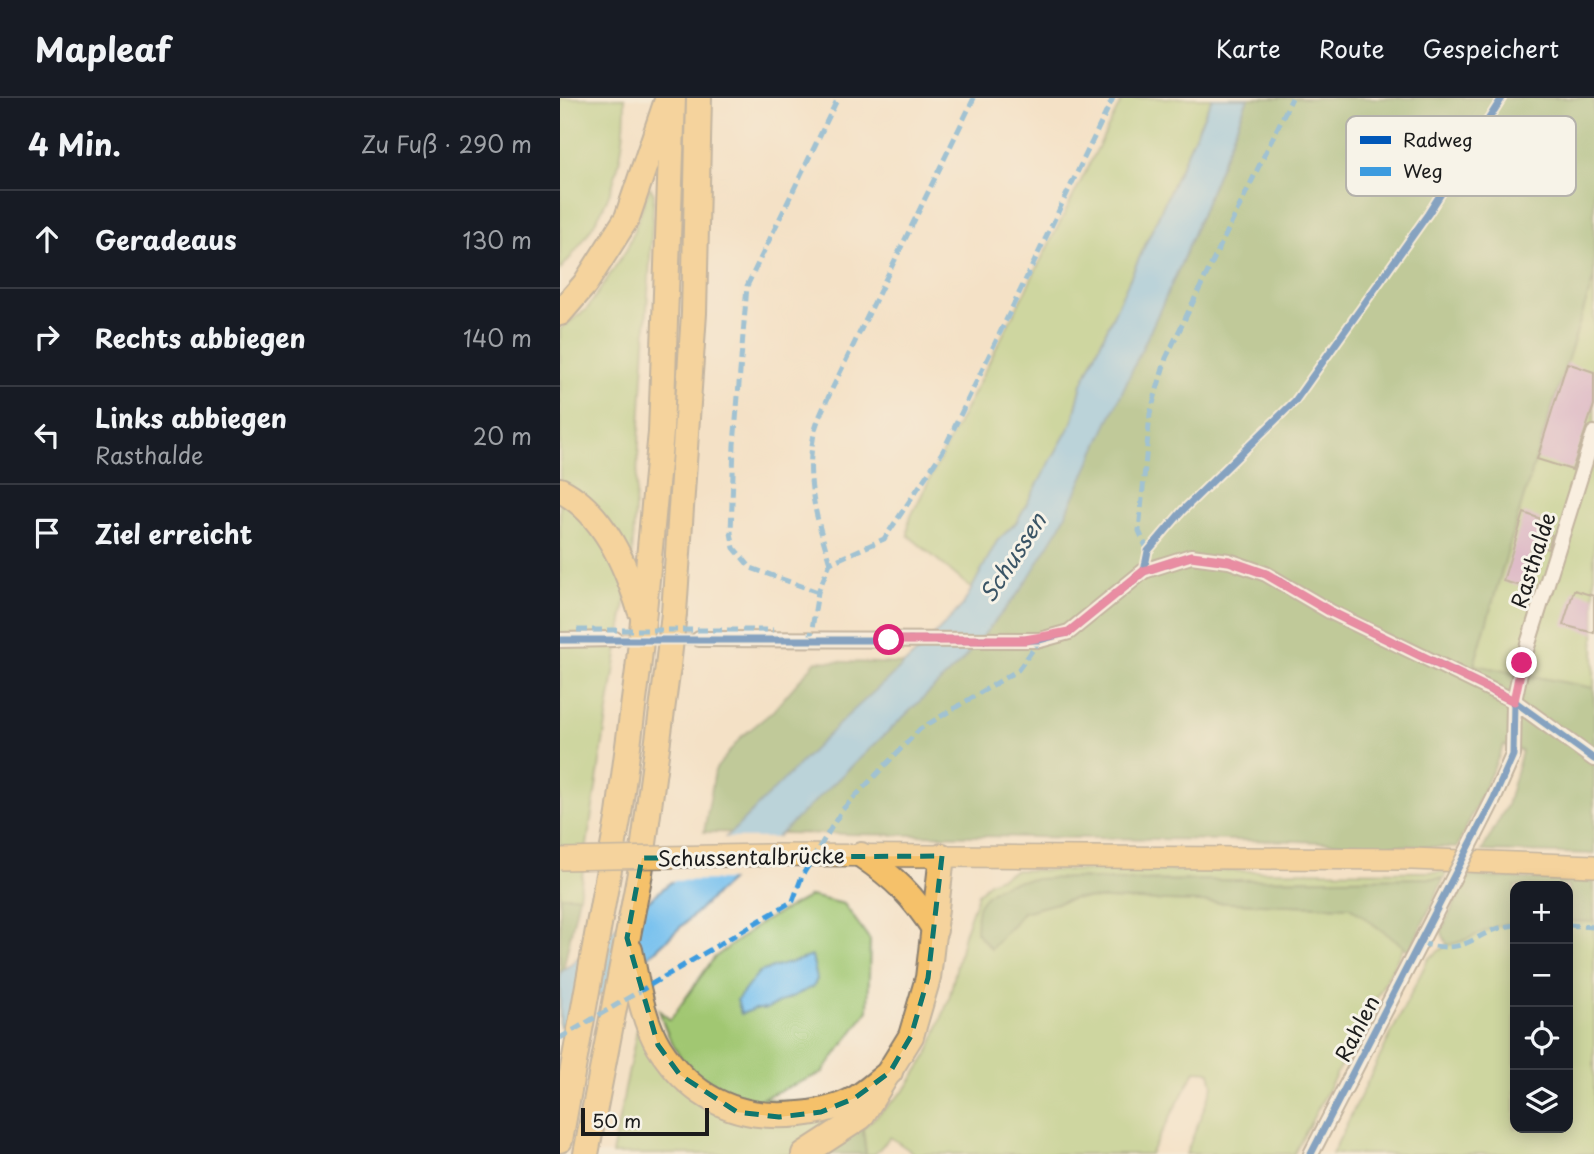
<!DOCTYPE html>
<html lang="de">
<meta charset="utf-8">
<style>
body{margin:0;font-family:"Playpen Sans",sans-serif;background:#20242c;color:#f1f3f6}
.controls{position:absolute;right:21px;bottom:21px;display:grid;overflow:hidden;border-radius:14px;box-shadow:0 4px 18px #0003}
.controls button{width:63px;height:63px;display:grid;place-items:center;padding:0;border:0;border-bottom:2px solid #363941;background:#171b24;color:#f1f3f6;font:35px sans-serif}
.scale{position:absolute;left:21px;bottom:18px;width:128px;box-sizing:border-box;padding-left:7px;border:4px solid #1c1c1c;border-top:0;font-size:19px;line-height:24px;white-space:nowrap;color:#1c1c1c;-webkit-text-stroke:5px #f7f3e8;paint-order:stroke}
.stop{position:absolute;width:21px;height:21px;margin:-16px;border:5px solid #db2777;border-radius:50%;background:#fff}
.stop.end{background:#db2777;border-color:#fff;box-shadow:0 2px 7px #0008}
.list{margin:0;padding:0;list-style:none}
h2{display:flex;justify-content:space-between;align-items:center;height:91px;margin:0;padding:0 28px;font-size:30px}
h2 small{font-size:23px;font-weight:400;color:#9ea1a6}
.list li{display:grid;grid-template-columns:46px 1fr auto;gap:21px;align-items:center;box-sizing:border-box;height:98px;padding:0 28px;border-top:2px solid #363941}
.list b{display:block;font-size:26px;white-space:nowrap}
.list p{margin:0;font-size:23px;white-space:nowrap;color:#9ea1a6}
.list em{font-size:23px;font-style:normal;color:#9ea1a6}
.icon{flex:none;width:38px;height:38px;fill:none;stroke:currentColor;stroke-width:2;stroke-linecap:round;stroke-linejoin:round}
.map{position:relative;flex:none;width:1034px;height:1056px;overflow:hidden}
header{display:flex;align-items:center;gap:42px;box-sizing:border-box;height:98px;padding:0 35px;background:#171b24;border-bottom:2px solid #363941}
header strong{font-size:33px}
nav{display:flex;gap:38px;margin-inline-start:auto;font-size:24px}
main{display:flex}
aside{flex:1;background:#171b24}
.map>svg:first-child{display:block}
.green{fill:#a1c772;stroke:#5e7247;stroke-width:2}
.forest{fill:#80ac64;stroke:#4e6440;stroke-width:2}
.water{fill:#75c0ef;stroke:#486e86;stroke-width:2}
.pier{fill:#f4e1c6}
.building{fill:#c58fca}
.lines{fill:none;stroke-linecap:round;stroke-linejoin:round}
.street-tunnel{stroke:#c9baa4;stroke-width:14;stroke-dasharray:14 7;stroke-linecap:butt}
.street-casing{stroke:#887e71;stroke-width:18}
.primary-casing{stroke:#887e71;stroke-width:24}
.highway-casing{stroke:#887e71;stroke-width:28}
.street{stroke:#fff;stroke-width:14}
.primary{stroke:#f5c16b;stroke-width:21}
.highway{stroke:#f5c16b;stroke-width:24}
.street-bridge-casing{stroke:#887e71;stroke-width:18;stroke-linecap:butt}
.primary-bridge-casing{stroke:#887e71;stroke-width:24;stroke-linecap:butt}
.highway-bridge-casing{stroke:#887e71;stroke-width:28;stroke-linecap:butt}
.street-bridge{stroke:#fff;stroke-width:14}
.primary-bridge{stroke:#f5c16b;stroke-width:21}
.highway-bridge{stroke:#f5c16b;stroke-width:24}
.quiet{stroke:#3c9bdf;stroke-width:5;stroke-dasharray:10 5;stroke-linecap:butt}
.cycleway-casing{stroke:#f7f3e8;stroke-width:11}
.cycleway{stroke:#0057b8;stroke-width:7}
.route{stroke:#db2777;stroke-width:9}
.marked{fill:none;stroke:#0f766e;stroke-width:5;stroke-dasharray:14 9;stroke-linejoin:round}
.labels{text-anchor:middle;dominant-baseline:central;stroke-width:6;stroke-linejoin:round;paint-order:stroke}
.street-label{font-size:21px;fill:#1c1c1c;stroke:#f7f3e8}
.water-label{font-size:23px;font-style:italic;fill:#3b5566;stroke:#f7f3e8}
.key{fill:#f7f3e8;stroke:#b5b2ab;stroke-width:2}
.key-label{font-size:19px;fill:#1c1c1c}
</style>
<header>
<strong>Mapleaf</strong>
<nav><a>Karte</a><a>Route</a><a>Gespeichert</a></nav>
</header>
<main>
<aside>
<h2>4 Min.<small>Zu Fuß · 290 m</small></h2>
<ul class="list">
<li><svg class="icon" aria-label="ahead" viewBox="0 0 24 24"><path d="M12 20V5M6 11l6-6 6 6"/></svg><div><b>Geradeaus</b></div><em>130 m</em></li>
<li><svg class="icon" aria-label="right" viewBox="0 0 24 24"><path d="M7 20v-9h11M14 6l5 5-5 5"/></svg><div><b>Rechts abbiegen</b></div><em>140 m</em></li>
<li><svg class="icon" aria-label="left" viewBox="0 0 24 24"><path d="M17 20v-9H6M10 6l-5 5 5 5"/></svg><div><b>Links abbiegen</b><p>Rasthalde</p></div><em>20 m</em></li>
<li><svg class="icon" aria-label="arrive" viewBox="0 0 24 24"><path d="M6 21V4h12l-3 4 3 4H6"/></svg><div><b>Ziel erreicht</b></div></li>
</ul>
</aside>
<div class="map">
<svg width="1034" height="1056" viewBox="0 0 1034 1056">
<rect width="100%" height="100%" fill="#f7f3e8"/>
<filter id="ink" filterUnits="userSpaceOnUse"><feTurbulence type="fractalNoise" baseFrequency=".0143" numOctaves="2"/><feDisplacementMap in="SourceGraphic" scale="14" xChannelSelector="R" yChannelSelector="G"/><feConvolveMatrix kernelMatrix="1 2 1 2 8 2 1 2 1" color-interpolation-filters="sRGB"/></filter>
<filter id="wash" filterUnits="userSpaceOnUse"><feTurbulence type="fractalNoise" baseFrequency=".00686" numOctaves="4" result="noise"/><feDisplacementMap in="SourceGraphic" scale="28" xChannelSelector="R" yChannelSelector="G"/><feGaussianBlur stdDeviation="1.57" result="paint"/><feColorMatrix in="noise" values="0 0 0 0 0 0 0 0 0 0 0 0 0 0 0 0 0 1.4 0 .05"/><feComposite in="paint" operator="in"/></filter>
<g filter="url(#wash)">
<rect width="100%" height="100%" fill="#f4e1c6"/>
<g class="green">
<path d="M0 0H65C66 72 47 118 0 172Z"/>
<path d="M563 0H652L522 286 513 323 468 406 456 425 437 443 412 491 348 437 349 422Z"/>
<path d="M90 89 94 96 72 460 19 798H0V231L27 211 67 151Z"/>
<path d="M1034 179V590L914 567 963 401Z"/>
<path d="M456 772 886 774 884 780 561 783 516 780 437 789 451 830 463 814 516 800 790 809 844 848 734 1056H626L653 988 650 974 635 973 590 1056H355L330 1039 315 1056H306L303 1030 345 992 367 958 389 901 404 836 418 796 429 784Z"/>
<path d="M250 798 284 806 310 842 308 913 262 975 202 1000 245 1005C167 1012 122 989 99 912L110 922 154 860 202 824Z"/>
<path d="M1008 823 1034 824V1056H772L868 861 887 847 945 825 955 824V1030H1008Z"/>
<path d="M82 906 98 947 177 1014 295 1000 244 1056H52Z"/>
</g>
<g class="forest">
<path d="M688 0H1034V179L963 401 914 567 1034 590V756L922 753 947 707 962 653 944 647 897 750 735 743 144 734 155 672 181 639 212 614 256 563 354 566 402 563 562 292 620 168Z"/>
<path d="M908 778 1034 784V824L1008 823V788H955V824C930 826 911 844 887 847L881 833Z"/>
<path d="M516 780 561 783 884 780 850 853 790 809 516 800 463 814 431 851 416 834C417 826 416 813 419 807 436 776 486 781 516 780Z"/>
<path d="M0 798H19L0 886Z"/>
<path d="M301 1019 306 1056H244Z"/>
</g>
<g class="water">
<path d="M652 0H688L620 168 501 427 461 492 402 563 234 723 97 851 0 929V875L172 734 285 620 362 550 403 507 437 443 456 425 513 323 522 286Z"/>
<path d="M252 858 257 881 253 889 206 911H195L181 916 177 902 199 874Z"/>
</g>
<path class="pier" d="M159 740H221L176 782 107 783Z"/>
<g id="blocks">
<g class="building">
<path d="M1007 265 1034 274V307L1012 372 977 361Z"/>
<path d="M964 415 981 421 978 432 992 437 988 451 974 447 961 488 943 483Z"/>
<path d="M1014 492 1034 498V535L1003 527Z"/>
</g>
</g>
</g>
<g filter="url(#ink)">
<use href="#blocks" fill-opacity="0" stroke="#887e71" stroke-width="2"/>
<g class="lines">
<path class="street-tunnel" d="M55 541H139"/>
<g class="street-casing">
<g id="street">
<path d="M139 541 480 542 509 534 584 473 631 458 669 463 706 476 771 514 954 603 1034 661"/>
<path d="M0 542 55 541"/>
<path d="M934 700 953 657 954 603 962 565 1034 335"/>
<path d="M751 1056 873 820"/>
</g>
</g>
<g class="primary-casing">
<path id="primary" d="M207 757 852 761 1034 768"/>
</g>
<g class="highway-casing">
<g id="highway">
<path d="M0 215 25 186 67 120 107 2"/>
<path d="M0 392C44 414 66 468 80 512"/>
<path d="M114 515 134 215 139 0"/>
<path d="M83 523 101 334 113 0"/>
<path d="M301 757C335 780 353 798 375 832"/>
<path d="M70 852C77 884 82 921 99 949 132 1001 179 1023 240 1016 259 1014 279 1010 296 1000 308 993 319 982 330 974"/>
<path d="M0 1042 59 716 78 572"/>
<path d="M26 1056 80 775 108 568"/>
<path d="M244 1056 301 1019 351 938 368 880 382 758"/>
</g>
</g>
<use href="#street" class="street"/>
<use href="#primary" class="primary"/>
<use href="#highway" class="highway"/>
<g class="street-bridge-casing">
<path id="street-bridge" d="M873 820 934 700"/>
</g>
<g class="primary-bridge-casing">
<path id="primary-bridge" d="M0 761 207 757"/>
</g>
<g class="highway-bridge-casing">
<g id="highway-bridge">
<path d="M108 568 114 515"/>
<path d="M78 572 83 523"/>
</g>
</g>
<use href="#street-bridge" class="street-bridge"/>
<use href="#primary-bridge" class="primary-bridge"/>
<use href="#highway-bridge" class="highway-bridge"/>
<g class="quiet">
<path d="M588 453 579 433 590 316 606 260 732 0"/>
<path d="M270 465C258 424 245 385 253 342 255 325 265 307 272 291L414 0"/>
<path d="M258 494 191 470 174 450 171 435 174 347 187 188 278 0"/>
<path d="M17 532H213"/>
<path d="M250 543 258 494 270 465 324 441 383 353 553 0"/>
<path d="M1008 827 1034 829"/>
<path d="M860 845C912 859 912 832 955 827"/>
<path d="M0 940 233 803 242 778 282 712 360 631 458 572 480 542"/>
</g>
<g class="cycleway-casing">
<g id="cycleway">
<path d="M584 473 588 453 623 412 735 303 868 116 942 0"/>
<path d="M0 542H480L509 534 584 473 631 458 669 463 706 476 771 514 954 603 1034 661"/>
<path d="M751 1056 934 700 953 657 954 603"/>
</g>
</g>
<use href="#cycleway" class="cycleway"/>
</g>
</g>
<g class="lines" filter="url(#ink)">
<path class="route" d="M329 542H465L509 534 584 473 631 458 669 463 706 476 771 514 954 603 962 565"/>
</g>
<path d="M0 0H1034V1056H0ZM382 758 368 880 351 938 330 974 295 1000 261 1014 219 1019 177 1014 120 977 98 947 67 840 82 760Z" fill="#f4e1c6" fill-opacity=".55" fill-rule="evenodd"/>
<path class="marked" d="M382 758 368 880 351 938 330 974 295 1000 261 1014 219 1019 177 1014 120 977 98 947 67 840 82 760Z"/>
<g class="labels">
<g class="street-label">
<text transform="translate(972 462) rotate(-72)">Rasthalde</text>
<text transform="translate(191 758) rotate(-1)">Schussentalbrücke</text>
<text transform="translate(796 930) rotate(-63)">Rahlen</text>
</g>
<g class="water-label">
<text transform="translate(452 459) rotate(-57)">Schussen</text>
</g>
</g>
<rect x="786" y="18" width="230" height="80" rx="10" class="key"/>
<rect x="800" y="38" width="31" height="8" fill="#0057b8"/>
<rect x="800" y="69" width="31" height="9" fill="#3c9bdf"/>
<g class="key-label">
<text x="843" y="49">Radweg</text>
<text x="843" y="80">Weg</text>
</g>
</svg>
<div class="controls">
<button>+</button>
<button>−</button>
<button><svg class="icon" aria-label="locate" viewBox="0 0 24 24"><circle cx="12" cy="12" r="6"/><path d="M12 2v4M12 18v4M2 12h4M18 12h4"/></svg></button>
<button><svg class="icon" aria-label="layers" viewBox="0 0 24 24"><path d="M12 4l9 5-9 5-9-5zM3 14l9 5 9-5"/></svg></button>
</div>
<div class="scale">50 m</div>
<div class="stop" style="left:329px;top:542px"></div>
<div class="stop end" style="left:962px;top:565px"></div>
</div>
</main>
